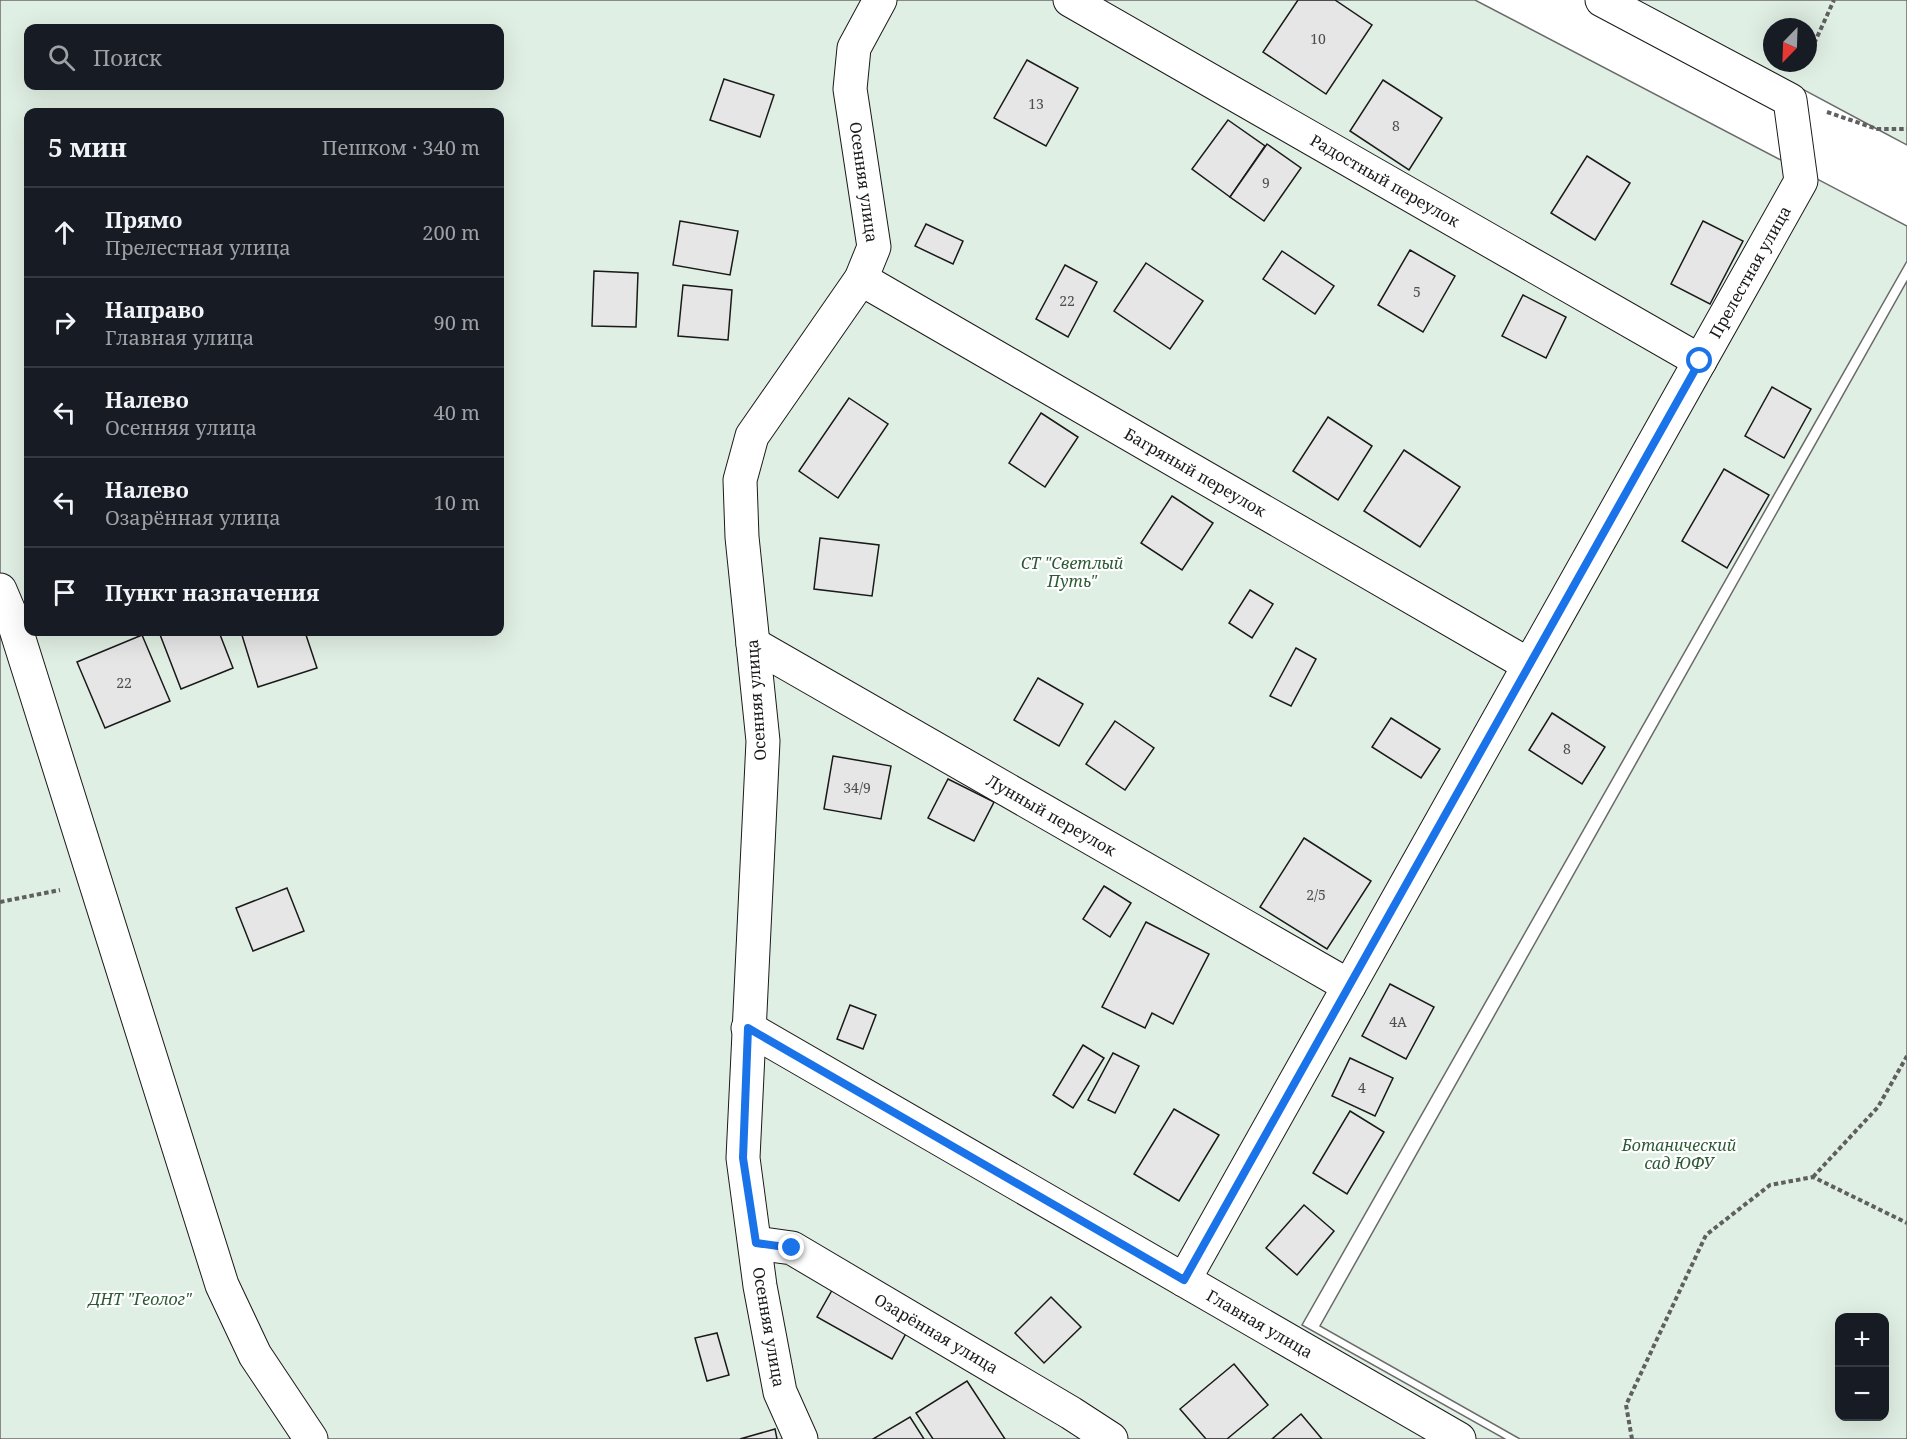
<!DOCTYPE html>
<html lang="ru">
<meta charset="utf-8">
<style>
body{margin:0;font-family:"Noto Serif",serif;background:#242831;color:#f1f3f6}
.controls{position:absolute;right:18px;bottom:18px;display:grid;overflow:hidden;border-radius:12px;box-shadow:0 6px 24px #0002}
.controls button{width:54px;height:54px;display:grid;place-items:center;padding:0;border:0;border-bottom:2px solid #363941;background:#171b24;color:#f1f3f6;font:30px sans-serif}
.compass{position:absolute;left:1763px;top:18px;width:54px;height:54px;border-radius:50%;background:#171b24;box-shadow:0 6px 24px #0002;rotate:203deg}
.stop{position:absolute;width:18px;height:18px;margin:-14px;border:4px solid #1a73e8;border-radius:50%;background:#fff}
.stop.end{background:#1a73e8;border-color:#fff;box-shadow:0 2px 6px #0008}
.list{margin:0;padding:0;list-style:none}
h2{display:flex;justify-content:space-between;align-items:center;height:78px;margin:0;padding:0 24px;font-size:26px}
h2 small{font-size:20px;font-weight:400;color:#9ea1a6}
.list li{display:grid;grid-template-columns:39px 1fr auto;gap:18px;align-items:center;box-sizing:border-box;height:90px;padding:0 24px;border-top:2px solid #363941}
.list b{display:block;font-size:22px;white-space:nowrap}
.list p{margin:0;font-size:20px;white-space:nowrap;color:#9ea1a6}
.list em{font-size:20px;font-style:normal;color:#9ea1a6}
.icon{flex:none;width:33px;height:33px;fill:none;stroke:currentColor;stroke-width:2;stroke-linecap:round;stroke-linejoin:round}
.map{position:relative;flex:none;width:1907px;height:1439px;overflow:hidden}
.search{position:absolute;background:#171b24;box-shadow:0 6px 24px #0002;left:24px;top:24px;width:480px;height:66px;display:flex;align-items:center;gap:15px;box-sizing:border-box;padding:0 21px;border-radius:12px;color:#9ea1a6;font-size:22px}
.panel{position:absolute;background:#171b24;box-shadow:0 6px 24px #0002;left:24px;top:108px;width:480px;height:528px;border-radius:12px}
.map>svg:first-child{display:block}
.green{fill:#e0efe3;stroke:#6a6a6a;stroke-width:1.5;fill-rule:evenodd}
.building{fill:#e6e6e6;stroke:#1a1a1a;stroke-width:1.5}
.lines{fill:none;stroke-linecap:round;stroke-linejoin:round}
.minor-casing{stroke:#1a1a1a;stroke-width:35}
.path{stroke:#5f5f5f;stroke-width:4;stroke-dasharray:4.5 3;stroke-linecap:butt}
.minor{stroke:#fff;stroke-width:33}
.route{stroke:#1a73e8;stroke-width:8}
.labels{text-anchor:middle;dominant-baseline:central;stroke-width:4.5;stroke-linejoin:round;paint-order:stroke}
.number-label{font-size:14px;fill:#4d4d4d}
.street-label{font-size:16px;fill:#1a1a1a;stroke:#fff}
.park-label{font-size:16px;font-style:italic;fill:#2b5a34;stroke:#fff}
</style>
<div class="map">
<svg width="1907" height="1439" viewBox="0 0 1907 1439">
<rect width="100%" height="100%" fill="#fff"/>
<g class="green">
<path d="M0 0H1475L1907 226V261L1302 1325 1505 1439H0ZM28 28H500V86H28ZM28 112H500V632H28Z"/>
<path d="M1636 0H1907V145L1877 129ZM1772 27H1808V63H1772Z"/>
<path d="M1907 281V1439H1520L1320 1326ZM1840 1318H1884V1416H1840Z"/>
</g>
<g class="building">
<path d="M1298 0H1335L1372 25 1326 94 1263 52Z"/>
<path d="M1027 60 1078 88 1046 146 994 118Z"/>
<path d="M724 79 774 95 760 137 710 120Z"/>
<path d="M1383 80 1442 118 1409 170 1350 131Z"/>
<path d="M1228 120 1265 146 1230 197 1192 169Z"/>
<path d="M1267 144 1301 168 1264 221 1230 197Z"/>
<path d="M1587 156 1630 183 1595 240 1551 213Z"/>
<path d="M680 221 738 231 730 275 673 265Z"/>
<path d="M1703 221 1743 241 1710 304 1671 284Z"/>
<path d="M926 224 963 241 953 264 915 246Z"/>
<path d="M1410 250 1455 276 1423 332 1378 305Z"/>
<path d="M1282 251 1334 286 1315 314 1263 279Z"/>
<path d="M1146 263 1203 301 1170 349 1114 311Z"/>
<path d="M1065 265 1097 282 1068 337 1036 319Z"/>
<path d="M594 271 638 273 636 327 592 326Z"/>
<path d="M683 285 732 290 728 340 678 336Z"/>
<path d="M1523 295 1566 317 1546 358 1502 336Z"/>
<path d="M1772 387 1811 409 1784 458 1745 436Z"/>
<path d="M849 398 888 424 838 498 799 471Z"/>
<path d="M1041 413 1078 437 1045 487 1009 463Z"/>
<path d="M1328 417 1372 446 1338 500 1293 471Z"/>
<path d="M1404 450 1460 487 1420 547 1364 511Z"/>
<path d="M1724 469 1769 495 1727 568 1682 541Z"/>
<path d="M1172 496 1213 523 1182 570 1141 543Z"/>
<path d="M820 538 879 545 872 596 814 589Z"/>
<path d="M1250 590 1273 604 1252 638 1229 623Z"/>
<path d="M159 632H219L233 668 181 689Z"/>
<path d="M241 632H305L317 668 258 687Z"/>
<path d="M142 635 170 701 105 728 77 662Z"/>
<path d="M1296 648 1316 659 1291 706 1270 696Z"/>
<path d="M1038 678 1083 704 1059 746 1014 720Z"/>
<path d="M1552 713 1605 747 1582 784 1529 750Z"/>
<path d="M1391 718 1440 749 1421 778 1372 747Z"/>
<path d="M1115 721 1154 748 1125 790 1086 764Z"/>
<path d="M833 756 891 766 881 819 824 809Z"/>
<path d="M948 779 994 802 974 841 928 818Z"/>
<path d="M1304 838 1371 881 1327 949 1260 907Z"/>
<path d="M1104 886 1131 903 1110 937 1083 919Z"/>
<path d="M287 888 304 931 253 951 236 908Z"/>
<path d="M1146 922 1209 954 1173 1024 1152 1013 1145 1028 1102 1007Z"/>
<path d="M1390 984 1434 1007 1406 1059 1362 1036Z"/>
<path d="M850 1005 876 1015 863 1049 837 1039Z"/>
<path d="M1083 1045 1104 1058 1073 1108 1053 1095Z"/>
<path d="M1113 1053 1139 1066 1115 1113 1088 1100Z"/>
<path d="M1350 1058 1393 1078 1375 1116 1332 1096Z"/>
<path d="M1174 1109 1219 1135 1179 1201 1134 1174Z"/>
<path d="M1350 1111 1384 1132 1347 1194 1313 1173Z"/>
<path d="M1304 1205 1334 1231 1297 1275 1266 1248Z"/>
<path d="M835 1285 910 1326 892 1359 817 1317Z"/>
<path d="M1051 1297 1081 1327 1044 1363 1015 1333Z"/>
<path d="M717 1333 729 1375 707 1381 695 1338Z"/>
<path d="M1234 1364 1268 1405 1227 1439H1206L1180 1409Z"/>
<path d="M967 1381 1005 1439H933L916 1413Z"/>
<path d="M1301 1414 1322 1439H1272Z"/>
<path d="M910 1417 924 1439H873Z"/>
<path d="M775 1429 777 1439H740Z"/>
</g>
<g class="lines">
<g class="minor-casing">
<g id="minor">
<path id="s1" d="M1070 0 1700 361"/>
<path id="s2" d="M861 279 1529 665"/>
<path d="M0 590 14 623 222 1285 255 1355 311 1439"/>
<path id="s3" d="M753 644 1349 986"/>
<path id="s4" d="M748 1028 1459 1439"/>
<path id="s5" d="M756 1243 792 1248 1071 1413 1111 1439"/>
<path id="s6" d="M1184 1280 1801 181 1790 100 1602 0"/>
<path d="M801 1439 780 1392 760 1286 743 1158 763 741 742 537 740 480 752 436 861 279 874 247 850 89 854 48 880 0"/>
</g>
</g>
<g class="path">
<path d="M1808 57 1834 0"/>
<path d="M1827 112 1877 129H1907"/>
<path d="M0 902 60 890"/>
<path d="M1813 1177 1878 1107 1907 1056"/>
<path d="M1632 1439 1626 1405 1706 1235 1770 1185 1813 1177 1907 1223"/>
</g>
<use href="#minor" class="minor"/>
</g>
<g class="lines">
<path class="route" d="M792 1248 756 1243 743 1158 748 1028 1184 1280 1700 361"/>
</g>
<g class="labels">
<g class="number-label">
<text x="1318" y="38">10</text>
<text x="1036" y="103">13</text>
<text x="1396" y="125">8</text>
<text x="1266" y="182">9</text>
<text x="1417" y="291">5</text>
<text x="1067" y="300">22</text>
<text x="124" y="682">22</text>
<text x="1567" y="748">8</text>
<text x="857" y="787">34/9</text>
<text x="1316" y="894">2/5</text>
<text x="1398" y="1021">4А</text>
<text x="1362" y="1087">4</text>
</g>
<g class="street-label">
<text stroke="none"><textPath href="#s1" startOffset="363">Радостный переулок</textPath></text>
<text transform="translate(864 182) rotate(82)">Осенняя улица</text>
<text stroke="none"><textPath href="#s6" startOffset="1156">Прелестная улица</textPath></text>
<text stroke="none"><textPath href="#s2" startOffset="386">Багряный переулок</textPath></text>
<text transform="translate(756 700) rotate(-94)">Осенняя улица</text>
<text stroke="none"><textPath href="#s3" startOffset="344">Лунный переулок</textPath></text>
<text stroke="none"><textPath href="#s4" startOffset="591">Главная улица</textPath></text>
<text transform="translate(769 1327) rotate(80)">Осенняя улица</text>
<text stroke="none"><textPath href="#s5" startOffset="204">Озарённая улица</textPath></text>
</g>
<g class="park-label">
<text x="1072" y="563">СТ "Светлый<tspan x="1072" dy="18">Путь"</tspan></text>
<text x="1679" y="1145">Ботанический<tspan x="1679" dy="18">сад ЮФУ</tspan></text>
<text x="140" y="1299">ДНТ "Геолог"</text>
</g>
</g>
</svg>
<div class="controls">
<button>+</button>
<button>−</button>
</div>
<svg class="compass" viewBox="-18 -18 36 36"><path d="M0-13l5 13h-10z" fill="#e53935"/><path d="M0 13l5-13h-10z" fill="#9ea1a6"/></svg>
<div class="stop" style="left:1700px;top:361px"></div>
<div class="stop end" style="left:792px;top:1248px"></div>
<div class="search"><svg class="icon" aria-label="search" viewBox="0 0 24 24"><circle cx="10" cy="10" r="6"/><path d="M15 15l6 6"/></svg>Поиск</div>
<section class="panel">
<h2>5 мин<small>Пешком · 340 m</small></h2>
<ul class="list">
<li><svg class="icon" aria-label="ahead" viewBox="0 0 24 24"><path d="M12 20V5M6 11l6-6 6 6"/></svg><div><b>Прямо</b><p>Прелестная улица</p></div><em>200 m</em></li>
<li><svg class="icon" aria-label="right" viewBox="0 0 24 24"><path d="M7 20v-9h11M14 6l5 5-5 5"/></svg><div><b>Направо</b><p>Главная улица</p></div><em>90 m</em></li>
<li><svg class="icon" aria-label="left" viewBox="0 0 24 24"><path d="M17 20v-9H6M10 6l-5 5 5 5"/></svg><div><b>Налево</b><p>Осенняя улица</p></div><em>40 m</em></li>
<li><svg class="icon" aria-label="left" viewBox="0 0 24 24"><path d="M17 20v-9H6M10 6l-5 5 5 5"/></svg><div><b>Налево</b><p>Озарённая улица</p></div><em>10 m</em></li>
<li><svg class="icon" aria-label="arrive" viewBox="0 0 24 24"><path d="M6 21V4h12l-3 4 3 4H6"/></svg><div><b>Пункт назначения</b></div></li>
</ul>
</section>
</div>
